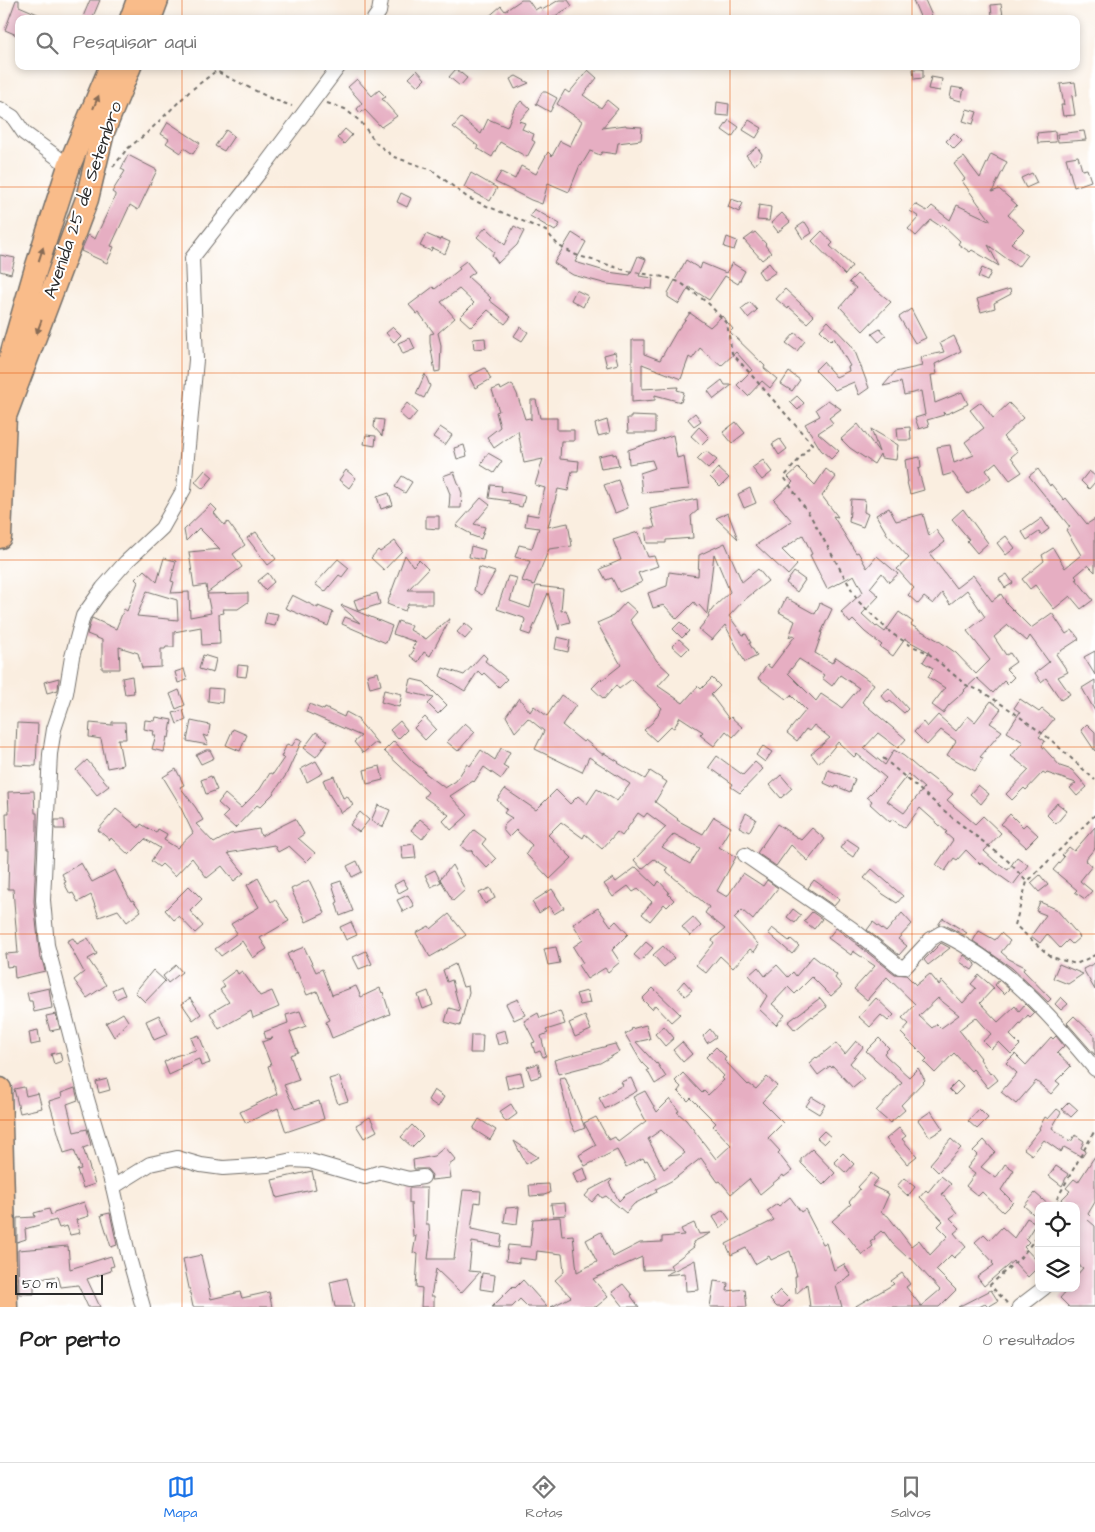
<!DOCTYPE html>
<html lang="pt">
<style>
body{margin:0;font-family:"Architects Daughter",sans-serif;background:#f2f2f2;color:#222}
.controls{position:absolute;right:15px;bottom:15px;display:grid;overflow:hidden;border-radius:10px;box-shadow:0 2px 8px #0003}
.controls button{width:45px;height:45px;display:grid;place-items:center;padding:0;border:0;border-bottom:1px solid #e0e0e0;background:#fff;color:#222;font:25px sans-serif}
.scale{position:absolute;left:15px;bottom:12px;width:88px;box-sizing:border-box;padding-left:5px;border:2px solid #2b2b2b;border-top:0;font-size:14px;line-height:18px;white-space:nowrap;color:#2b2b2b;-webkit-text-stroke:4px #fff;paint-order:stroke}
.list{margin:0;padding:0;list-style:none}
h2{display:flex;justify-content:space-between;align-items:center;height:65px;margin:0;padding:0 20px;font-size:21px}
h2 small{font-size:16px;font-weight:400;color:#767676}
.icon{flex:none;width:28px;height:28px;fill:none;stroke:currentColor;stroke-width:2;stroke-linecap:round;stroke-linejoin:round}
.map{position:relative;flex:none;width:1095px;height:1307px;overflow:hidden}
.search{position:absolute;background:#fff;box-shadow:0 2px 8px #0003;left:15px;right:15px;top:15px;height:55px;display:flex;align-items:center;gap:12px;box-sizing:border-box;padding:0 18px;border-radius:10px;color:#767676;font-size:19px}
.sheet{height:155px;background:#fff}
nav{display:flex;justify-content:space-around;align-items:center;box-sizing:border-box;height:70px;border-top:1px solid #e0e0e0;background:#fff;font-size:14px;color:#767676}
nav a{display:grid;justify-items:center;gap:2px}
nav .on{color:#1a73e8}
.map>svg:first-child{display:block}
.building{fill:#e6aec2;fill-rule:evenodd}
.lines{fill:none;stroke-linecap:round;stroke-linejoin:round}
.minor-casing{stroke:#736f6a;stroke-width:16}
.trunk-casing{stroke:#736f6a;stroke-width:25}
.path{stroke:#736f6a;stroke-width:2;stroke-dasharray:4 4;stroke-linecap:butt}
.minor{stroke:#fff;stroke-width:14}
.trunk{stroke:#f9bc8a;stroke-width:22}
.oneway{fill:#886c56}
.grid{fill:none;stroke:#e8590c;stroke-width:1;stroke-opacity:0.55}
.labels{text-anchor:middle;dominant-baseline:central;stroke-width:4;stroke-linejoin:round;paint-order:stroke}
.street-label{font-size:18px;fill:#2b2b2b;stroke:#fff}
</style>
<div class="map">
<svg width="1095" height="1307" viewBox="0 0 1095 1307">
<rect width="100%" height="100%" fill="#fff"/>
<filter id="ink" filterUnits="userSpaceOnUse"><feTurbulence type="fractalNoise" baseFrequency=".02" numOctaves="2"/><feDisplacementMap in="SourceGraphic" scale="10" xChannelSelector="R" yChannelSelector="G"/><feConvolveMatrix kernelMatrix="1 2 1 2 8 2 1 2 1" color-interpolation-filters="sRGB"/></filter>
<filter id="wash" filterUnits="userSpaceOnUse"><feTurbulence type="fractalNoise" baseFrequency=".0096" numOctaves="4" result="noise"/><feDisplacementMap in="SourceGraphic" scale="20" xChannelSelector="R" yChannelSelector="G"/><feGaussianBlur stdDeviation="1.12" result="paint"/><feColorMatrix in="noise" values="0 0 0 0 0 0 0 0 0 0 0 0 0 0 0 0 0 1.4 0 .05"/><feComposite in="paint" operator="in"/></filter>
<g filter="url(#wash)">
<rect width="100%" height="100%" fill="#faeee0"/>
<g id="blocks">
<g class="building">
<path d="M16 0H19V6L49 19H19V36L5 30Z"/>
<path d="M90 0H100L92 19H82Z"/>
<path d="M521 0H528L535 10 540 7 542 10 559 0H568L572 6 550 19H486L501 6 505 11Z"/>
<path d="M913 0H925L932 16 921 19Z"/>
<path d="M1001 4 1003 15 992 16 991 5Z"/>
<path d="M456 69 467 78 460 86 449 77Z"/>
<path d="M913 69H923V78L914 79Z"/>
<path d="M417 70 425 79 418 86 409 78Z"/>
<path d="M588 70 597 78 583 95 601 108 607 100 618 109 602 128 626 125V126L642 127 641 140 618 143 616 154 602 152 600 155 590 151 581 166 580 165 569 192 548 183 542 204 531 200 495 182 501 172 515 179 521 166 536 174 548 152 552 156 560 141 570 146 582 121 557 104 565 90 569 93Z"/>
<path d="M516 76 529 83 515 89 510 79Z"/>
<path d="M931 77 942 79 940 91 928 89Z"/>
<path d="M357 79 372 96 379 90 386 97 382 99 397 116 381 127 365 110 360 113 357 109 362 103 348 87Z"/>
<path d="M1075 82 1077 95 1072 96 1075 115 1063 116 1061 105H1064L1060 84Z"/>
<path d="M952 87 964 89 961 101 950 98Z"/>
<path d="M542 92H546L557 98 550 112 536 104Z"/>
<path d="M521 101 530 109 519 121 525 123 522 129 534 134 532 140 535 142 527 157 500 142 492 157 477 148 478 146 453 127 461 118 481 134 488 119 507 127 514 109Z"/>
<path d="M717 102 729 104 728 116 716 115Z"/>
<path d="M967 109 977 112 973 124 963 121Z"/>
<path d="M729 120 739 127 732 137 722 130Z"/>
<path d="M749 120 762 128 756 138 743 130Z"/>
<path d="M168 122 200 143 193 154 184 148 181 153 166 143 169 139 161 134Z"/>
<path d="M345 129 352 135 344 144 337 138Z"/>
<path d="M226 130 234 136 224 151 215 146Z"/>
<path d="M1055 131 1056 142 1038 143 1037 133Z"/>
<path d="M1084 131 1086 140 1058 142 1057 134Z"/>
<path d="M954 133 962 141 954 149 946 141Z"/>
<path d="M757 147 762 154 760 160 754 165 746 155Z"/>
<path d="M991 154 1007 162 992 192 999 189 1017 205 1008 215 1024 230 1011 243 1027 255 1018 267 988 245 999 266 972 250 970 252 958 244 960 241 942 224 940 226 931 220 916 236 908 229 919 217 910 211 915 204 927 211 932 206 950 220 957 205 991 221 962 181 965 179 954 164 964 157 980 178Z"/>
<path d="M128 155 157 170 138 210 130 205 111 246 114 247 107 263 81 251 88 235 95 239 115 196V194L112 192 125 171 121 169Z"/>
<path d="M1078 156 1082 170 1087 169 1091 181 1074 187 1066 158Z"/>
<path d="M471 173 497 188 490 201 464 187Z"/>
<path d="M1032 173 1037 183 1026 188 1021 178Z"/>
<path d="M401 193 411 198 407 207 397 202Z"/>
<path d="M731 199 743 203 739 212 728 207Z"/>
<path d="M759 205 771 207 769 221 757 220Z"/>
<path d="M534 209 560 224 555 231 530 216Z"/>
<path d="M782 213 790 222 778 232 771 223Z"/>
<path d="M805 222 812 233 803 239 796 228Z"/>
<path d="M514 226 524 231 517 245 498 263 492 255 494 252 477 237 486 227 505 245Z"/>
<path d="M822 231 833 243 830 246 852 266 845 275 812 241Z"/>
<path d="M755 232 766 244 765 245 771 253 762 260 744 240Z"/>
<path d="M572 233 586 242 575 262 608 272 630 275 638 256 646 259 639 276 653 278 652 289 607 284 573 275 554 263Z"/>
<path d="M426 234 440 240 441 238 450 242 445 254 432 248 431 251 420 246Z"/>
<path d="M727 237 737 241 734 250 724 247Z"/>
<path d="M0 255 15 258 11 274 0 271Z"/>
<path d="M686 260 700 269 702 263 726 273 732 263 745 271 738 284 725 276 709 300 689 287 679 304 668 297V293Z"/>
<path d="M466 261 475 272 468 277 491 298 489 300 511 317 505 324 488 310 471 327 460 317 474 303 459 289 441 302 455 318 438 333 441 345 440 371 435 372 430 343V334L434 333 419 313 417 314 409 305 433 287 435 289 460 269 458 267Z"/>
<path d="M769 263 776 272 764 280 758 271Z"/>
<path d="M982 268 991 272 987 281 978 277Z"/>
<path d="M857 274 891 302 863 331 840 307 856 288 849 282Z"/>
<path d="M785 289 814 316 807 323 789 307 788 309 776 299Z"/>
<path d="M1010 289 1011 294 994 303 995 308 981 312 977 299Z"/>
<path d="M576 290 588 296 583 307 571 300Z"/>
<path d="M750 302 757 310 748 318 741 309Z"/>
<path d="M911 309 926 338 915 343 899 317Z"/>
<path d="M690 313 710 327 722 316 733 329 730 332 765 366 764 368 777 379 770 388 762 381 748 396 737 385 752 370 736 352 721 366 700 348 692 359 689 357 681 379 642 364V389L678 387 677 390 684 392 681 402 655 395V400L632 402V340H644V354L660 360 676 332Z"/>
<path d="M828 321 851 345 856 354 869 388 859 395 854 382 835 390 815 370 823 362 836 377 849 371 848 367 850 366 834 338 831 341 820 330Z"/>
<path d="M393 327 401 335 394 342 386 333Z"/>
<path d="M520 327 528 332 522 341 514 336Z"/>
<path d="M880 329 886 336 879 342 872 334Z"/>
<path d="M795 333 805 341 797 351 786 343Z"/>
<path d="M954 336 961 351 935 364 937 374 931 375 935 403 962 392 968 404 949 413 945 414 943 412 944 415 927 420 929 426 919 429 915 418 925 415 921 391 904 395 901 382 883 386 895 372 922 366 920 357 944 352 940 343Z"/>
<path d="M410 338 415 349 403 354 398 343Z"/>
<path d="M485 338 486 348 474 349 473 339Z"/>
<path d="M615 352 618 364 607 367 604 355Z"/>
<path d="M485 368 491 379 475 388 469 376Z"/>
<path d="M789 372 800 380 792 391 781 384Z"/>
<path d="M425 374 430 386 424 398 416 394Z"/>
<path d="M722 380 725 385H732L714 399 708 391Z"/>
<path d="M512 384 517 394 525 419 530 418 531 420V400H536L540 418H557V430H574V441H561L560 459 579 461 578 471H572L568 491 558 489 548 527 568 523 572 546 549 549 534 585 522 581 530 561 515 557 519 545 532 548 539 528 525 526 527 514 538 516 545 488 535 485 543 459 524 463 518 431 494 448 487 437 500 427 496 412 499 411 492 390 500 387 501 390Z"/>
<path d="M797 396 804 403 798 410 790 402Z"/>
<path d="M828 400 841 409 829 418 833 423 818 433 839 451 831 459 821 450 805 424 820 416 816 409Z"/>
<path d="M981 402 993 418 1009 403 1023 418 1003 437 1018 451 1011 457 1022 472 1010 480 996 462 986 470 991 478 968 494 953 473 943 476 937 447 950 445 954 463 974 455 965 442 984 428 970 410Z"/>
<path d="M407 403 417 412 409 422 399 413Z"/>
<path d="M695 413 701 421 694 426 688 419Z"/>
<path d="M631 416 655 417V433H628L627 418H631Z"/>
<path d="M375 419 384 420 382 436 374 427Z"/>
<path d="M607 420 610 433 598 436 595 424Z"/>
<path d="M736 422 745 433 732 443 723 432Z"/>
<path d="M858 424 879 452 871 429 898 445 896 460 881 458 880 454 874 464 850 448 841 439Z"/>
<path d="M440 427 452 435 445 445 433 437Z"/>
<path d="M699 427 709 437 701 445 691 436Z"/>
<path d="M910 427 911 440H898L897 428Z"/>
<path d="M366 435 376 436 375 446 364 444Z"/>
<path d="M673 435 677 458 684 456 689 489 642 493 640 473 655 468 652 460 629 464 628 450Z"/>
<path d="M780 439 787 449 779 455 772 444Z"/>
<path d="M464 445 467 456 457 459 454 448Z"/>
<path d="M707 452 717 460 708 469 697 459 703 453Z"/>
<path d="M488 453 502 461 494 473 481 465Z"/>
<path d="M613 453V455L616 454 619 466 601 469 598 456Z"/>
<path d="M920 457 921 468 918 469 924 490 910 494 907 482H908L905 460Z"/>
<path d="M763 460 772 472 762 480 752 468Z"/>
<path d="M718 468 729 478 720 487 710 477Z"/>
<path d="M798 468 815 485 826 469 836 477 822 496 838 517 833 516 856 553 858 552 867 568 877 556 898 574 889 582 882 573 870 588 879 596 862 614 876 627 877 626 885 632 899 612 913 622 911 625 939 641 956 653 976 674 990 660 967 631 985 617 967 590 950 604 942 593 933 604 924 597 918 604 908 595 914 588 897 569 909 558 887 534 876 515 889 508 896 521 923 514 929 536 936 530 945 542 930 554 956 588 973 575 992 601 1001 594 1006 602H1005L1031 628 1052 613 1066 634 1072 630 1079 639 1056 654 1068 672 1058 677 1070 694 1061 700 1046 678 1041 682 1035 673 1049 662 1030 636 1027 641 1008 625 994 637 1006 655 1010 653 1016 662 1006 669 1014 677 1007 684 1004 681 993 693 977 678 964 690 965 691 949 705 943 713 932 705 945 688 928 677 933 668 923 662 929 652 905 639 893 656 880 647 882 645 865 632 853 620 850 623 841 612 863 592 854 575 827 589 810 555 812 554 803 535 782 550 797 565 788 575 756 545 792 521 774 500 793 482 788 477Z"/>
<path d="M1038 469 1050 486 1051 484 1064 500 1066 498 1087 524 1095 519V572L1088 565 1075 576 1077 578 1076 579 1093 600 1081 609 1070 596 1054 609 1035 585 1030 589 1022 579 1044 561 1042 555 1053 548 1065 568 1081 555 1066 530 1070 527 1029 476Z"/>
<path d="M205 470 213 477 203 489 195 482Z"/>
<path d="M346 470 356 478 349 488 339 480Z"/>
<path d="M1089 471 1095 476V482L1089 489 1081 481Z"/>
<path d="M454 472 462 493 461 508H449L450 494 443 476Z"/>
<path d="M402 476 412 482 405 493 395 487Z"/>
<path d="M618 480 628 508 615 513 604 485Z"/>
<path d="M491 485 502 486 501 491 525 496 522 507 509 504 510 501 489 498Z"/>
<path d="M750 488 756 503 744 508 738 494Z"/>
<path d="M389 493 393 505 381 509 377 497Z"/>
<path d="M481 498 490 505 474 524 485 527 481 539 470 535 471 534 456 526Z"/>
<path d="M697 499 698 510 691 516 693 538 666 540V543H647L645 528H655L650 509Z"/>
<path d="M851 499 865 500 864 512 868 514 863 527 849 522Z"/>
<path d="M211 504 217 510 214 513 224 525 228 522 245 545 233 554 242 567 207 593 206 585 194 587 189 552 220 549 199 528 186 541 184 530Z"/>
<path d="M963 509 988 543 977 553 967 541 969 539 952 519Z"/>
<path d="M728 513 738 539 716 518Z"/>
<path d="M426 516H439V529L426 528Z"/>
<path d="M1042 518 1049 529 1041 535 1039 532 1027 540 1022 532Z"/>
<path d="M256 532 276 559 268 565 247 538Z"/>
<path d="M638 532 648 557 654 556 658 566 638 573 642 582 619 592 612 578 606 580 600 569 621 560 613 540Z"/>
<path d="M1006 536 1015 548 1006 555 997 543Z"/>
<path d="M395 541 402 551 384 570 371 558 378 550 380 552Z"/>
<path d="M725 543 742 582 758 569 768 581 743 601 729 616 743 635 746 634 751 643H749L757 656 745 662 725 625 712 640 699 629 709 617 708 615 715 606 730 592 714 554 707 614 699 605 697 606 694 602 677 619 664 605 653 608 648 593 667 586 669 572 698 576 699 555Z"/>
<path d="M471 546 485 550 483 560 469 557Z"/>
<path d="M405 555 413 566 419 560 428 569 408 590H432V604H408L405 611 387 604Z"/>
<path d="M164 558 176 561 171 581 174 582 171 593 189 592 190 617 211 613 207 594 248 593V602L238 609H223L224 613 219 614 220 644 202 645 201 627 174 632V647H166L165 649H161V667L142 668 138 653 119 647 120 669H102V640L87 634 91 620 92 618 116 629 124 609 127 611 138 582 135 579 144 570 157 582ZM147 591 177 600 178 620 137 616Z"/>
<path d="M338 559 349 568 342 577 339 575 325 592 315 584Z"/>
<path d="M479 567 495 572 482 595 474 590Z"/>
<path d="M794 572 805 580 797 592 786 583Z"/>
<path d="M268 573 274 582 265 590 258 581Z"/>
<path d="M1007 574 1013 583 1005 588 999 579Z"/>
<path d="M508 576 517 578 510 601 530 608 536 586 563 589 561 611 566 610 570 622 559 625V630L548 593 530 635 521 632 525 620 524 618 497 609Z"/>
<path d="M377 593 380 604 358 611 354 600Z"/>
<path d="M292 595 318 608V606L333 612 328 626 285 608Z"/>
<path d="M786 598 815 614 820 603 832 609 821 633H822L815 653 832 663 836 657 874 684 862 702 906 739 898 748 878 733 864 748 885 765 894 750 904 756 926 775 927 774 953 794 947 800 975 824 983 816 1001 833 984 851 995 861 1008 870 1017 857 1028 865 1013 885 982 863 980 864 966 850 957 860 954 858 945 871 936 865 953 840 945 833 947 832 920 808 905 828 892 819 890 822 870 804 872 801 867 797 886 778 857 754 854 757 838 742 829 753 818 763 811 754 830 738 814 725 809 731 806 729 797 741 787 733 806 710 791 695 786 699 758 678 767 665 771 668 795 636 793 635 789 637 795 621 779 612ZM799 659 824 675 822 678 832 686 840 675 859 688 842 708 821 694 816 701 788 673ZM908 774 924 788 904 813 887 801Z"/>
<path d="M626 602 637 612 630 620 657 661 670 673 658 686 683 703 698 686 701 689 712 678 720 686 711 695 729 719 731 717 742 727 733 737 726 731 714 746 700 735 703 732 680 717 674 728 671 726 656 741 644 730 653 722 662 708 632 679 619 689 616 685 604 699 592 688 601 679 602 680 621 665 597 623 613 616Z"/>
<path d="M342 605 392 626 386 643 342 624 345 617 360 623 341 606Z"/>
<path d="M267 612 278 614 275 626 264 624Z"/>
<path d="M449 619H450L430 656 424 652 418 662 410 656 414 650 412 648 416 642 393 634 398 621 412 626 410 630 426 639Z"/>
<path d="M680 622 689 631 682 638 673 629Z"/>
<path d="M465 623 473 630 465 639 457 632Z"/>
<path d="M557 637 570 640 568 652 555 649Z"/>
<path d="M679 639 689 648 682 655 672 646Z"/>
<path d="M1095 651V675L1084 657Z"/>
<path d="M483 654 487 658 485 661 507 679 499 687 484 673 482 675 478 671 465 691 440 676 443 668 464 675Z"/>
<path d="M203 655 216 659 213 673 199 669Z"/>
<path d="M238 665 248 666 246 677 237 676Z"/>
<path d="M184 669 187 680 178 683 175 672Z"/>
<path d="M378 672 381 685 370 688 367 675Z"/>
<path d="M132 676 134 693 125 694 122 678Z"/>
<path d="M59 678 58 690 47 693 44 682Z"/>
<path d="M411 679 424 682 447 705 438 714 428 704 434 698 408 692Z"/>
<path d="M1095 680V711L1082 688Z"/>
<path d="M209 688 223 689 222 703 208 701Z"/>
<path d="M889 688 908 709 904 713 890 701 888 703 881 695Z"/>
<path d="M179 690 185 705 176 709 170 694Z"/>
<path d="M384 690 402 694 399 707 381 702Z"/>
<path d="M561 695 576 705 562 725 583 742 585 740 603 755 604 753 619 762 618 763 645 779 650 771 667 782 655 802 678 819 677 820 703 834 714 817 731 827 719 847 736 857 717 891 727 897 743 873 763 886 767 880 778 888 753 920 742 910 734 918 759 945 754 952 750 949 733 968 720 956 706 973 696 965 714 943 712 940 725 929 705 913 709 907 666 871 668 868 654 859 642 869 634 860 666 827 647 813 644 817 638 813 622 836 617 832 602 849 585 834 583 838 561 822 548 835 572 858 550 879 526 854 532 845 516 830 509 837 503 830V826L512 818 504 813 507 809 497 800 505 789 536 810 556 790 570 804 578 796 587 804 597 789 617 801 630 784 589 757 582 772 535 749 544 731 528 718 515 732 506 716 519 698 530 712 534 706 547 716ZM674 834 700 848 690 864 662 847Z"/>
<path d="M1020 699 1039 712 1042 709 1054 719 1039 737 1045 741 1042 746 1060 766 1072 770 1087 787 1077 796 1070 788 1076 783 1047 773 1046 774 1043 772 1026 790 1024 788 1012 800 1006 794 1029 770 1011 756 1023 742 1007 732 1020 712 1014 708Z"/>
<path d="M991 701 1001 709 990 723 1002 731 980 757 983 758 975 771 947 755 956 741 941 730 927 745 914 732 923 722 927 727 938 715 956 731 968 716 975 722Z"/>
<path d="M309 704 324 710 325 708 344 717 346 712 359 719 358 720 379 745 375 743 363 753 354 742 361 736 306 712Z"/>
<path d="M183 710 186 720 177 724 173 713Z"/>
<path d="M156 717 172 720 169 738 167 737 164 752 152 749 156 735H153L154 731 144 729 145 720 155 721Z"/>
<path d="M425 717 436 729 425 740 414 728Z"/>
<path d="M191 721 210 725 208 737 203 735 208 745 187 741Z"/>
<path d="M400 721 407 730 398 739 390 730Z"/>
<path d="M112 722H125L126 739H118L123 765 107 768 101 739 89 737 90 723 112 725Z"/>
<path d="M17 723 38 724 36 766 15 765Z"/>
<path d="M465 723 475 732 458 751 447 742Z"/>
<path d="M1087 724 1095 732V751L1081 730Z"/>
<path d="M233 729 247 735 240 751 226 745Z"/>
<path d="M316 732 328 741 316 757 304 748Z"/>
<path d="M297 738 302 740 286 775 273 794 260 807 257 805 235 828 223 817 228 812 218 803 225 794 241 808 260 789 270 773 273 774 284 758 281 757 287 744 292 746Z"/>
<path d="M394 741 413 762 425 771 424 772 445 788 456 781 467 764 470 766 481 750 495 760 501 748 510 752 503 766 508 769 501 779 484 767 474 782 473 781 450 796 468 815 451 830 443 821 449 815 424 797 428 792 384 751Z"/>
<path d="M763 746 772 752 765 762 756 755Z"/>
<path d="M206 750H210L214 758 201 764 196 755Z"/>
<path d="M717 756 743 775 755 762 763 769 740 793 731 787 733 784 709 767Z"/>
<path d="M87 760 109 786 97 795 76 770Z"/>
<path d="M316 761 323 773 307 782 301 769Z"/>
<path d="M380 766 383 780 367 784 364 770Z"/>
<path d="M176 769 184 785 180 787 196 808 203 820 196 824 214 843 230 834 259 829 261 836 295 819 304 834 298 838 315 853 306 862 289 846 278 852 274 845 228 853 244 873 234 881 222 866 207 878 192 858 175 876 162 864 159 867 151 861 160 848 145 839 129 855 111 838 110 840 98 830 116 809 139 828 141 824 156 833 158 829 167 834 164 840 177 848 193 833 177 800 163 777Z"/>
<path d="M828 770 855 779 850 792 836 786 835 788 824 783Z"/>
<path d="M781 775 792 788 781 798 770 785Z"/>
<path d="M211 776 217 790 206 794 201 780Z"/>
<path d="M334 776 343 798 347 796 353 805 341 813 329 794 323 780Z"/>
<path d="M978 785 989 794 981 804 970 794Z"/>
<path d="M34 791 35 813H37V831L34 901 40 959H42L45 971 15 978 14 966 7 967 5 954 18 953 13 889H8L9 850H7L6 813H9L8 792Z"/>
<path d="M1057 803 1067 811 1056 824 1047 815Z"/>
<path d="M378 805 390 810 383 827 371 821Z"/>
<path d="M360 812 369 820 359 832 350 825Z"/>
<path d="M746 813 756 819 749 832 739 827Z"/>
<path d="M1010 814 1023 827 1026 824 1038 835 1026 847 1001 824Z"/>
<path d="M420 819 431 828 422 839 411 830Z"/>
<path d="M55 820H64L65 829H55Z"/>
<path d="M777 824 801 840 812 828 825 839 808 861 791 845 776 866 757 853Z"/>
<path d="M1095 827V848L1085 860 1092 866 1080 881 1092 891 1085 899 1075 892 1077 890 1053 870 1064 857 1062 855 1069 847 1074 851Z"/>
<path d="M474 830 486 839 482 844 496 859 487 868 471 851H473H467L461 846Z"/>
<path d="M847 839 859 847 853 857 840 848Z"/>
<path d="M414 844 416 858 403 859 401 846Z"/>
<path d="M357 861 362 872 352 877 347 866Z"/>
<path d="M81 863 92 882 115 870 131 901 133 900 141 911 127 922 118 910 99 917 91 895 78 902 73 893 70 894 64 883 66 882 62 874Z"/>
<path d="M452 865 465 890 453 901 440 879Z"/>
<path d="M636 867 656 886 659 881 669 892 668 894 674 900 667 907 664 904 650 921 642 914 652 902 638 889 633 892 628 886 613 897 604 884 613 878 616 882Z"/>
<path d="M872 869 903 896 897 903 883 894 864 878Z"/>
<path d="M435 870 441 882 431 887 425 875Z"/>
<path d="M1040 875 1048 885 1039 892 1031 883Z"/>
<path d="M258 878 271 902 275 899 289 921 260 938 267 949 253 958 242 941 221 956 215 949 237 933 231 924 259 907 247 885Z"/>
<path d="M309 880 325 913 306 922 291 889Z"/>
<path d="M403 880 408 888 399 893 394 885Z"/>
<path d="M814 880 840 899 834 906 808 888Z"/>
<path d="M341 881 353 911 340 916 336 903 338 902 332 884Z"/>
<path d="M189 886 202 899 190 911 203 926 195 933 179 916 174 920 165 910Z"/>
<path d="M490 888 495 898 485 904 479 893Z"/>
<path d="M552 889 564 908 554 914 549 906 539 913 532 902Z"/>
<path d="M408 895 414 906 403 912 397 900Z"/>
<path d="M1040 902 1056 909 1080 937 1072 944 1068 940 1060 948 1047 934 1040 943 1031 936 1046 915 1036 911Z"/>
<path d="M598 908 611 926 616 921 628 934 612 950 620 962 608 972 605 968 587 979 578 965 583 963 573 947 583 940 573 924Z"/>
<path d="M793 909 801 915 795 923 787 917Z"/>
<path d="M812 912 822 919 814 929 804 921Z"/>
<path d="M902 913 912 924 898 939 907 946 899 955 867 930 873 922 886 932Z"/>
<path d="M449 914 466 935 456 942 430 957 416 933 429 926 431 929Z"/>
<path d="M693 917 701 926 690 936 682 927Z"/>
<path d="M943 918 967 933 964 935 945 925H938Z"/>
<path d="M351 922 357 935 346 940 340 927Z"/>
<path d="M772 928 789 941 791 939 799 946 792 954 768 933Z"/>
<path d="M836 928 895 974 906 975 916 985 930 974 939 985 942 981 963 1003 976 988 971 984 979 975 994 988 980 1003 998 1022 1015 1006 1019 1011 1025 1004 1034 1013 1030 1017 1028 1015 1010 1035 1020 1045 1011 1054 999 1042 991 1049 983 1041 991 1034 976 1017 959 1030 981 1058 980 1059 990 1074 992 1072 998 1080 988 1088 973 1069 971 1071 954 1053 935 1073 924 1062 927 1059 901 1033 909 1024 902 1018 915 1004 887 977 867 1000 854 989 875 966 853 951 851 955 828 938ZM938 998 959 1015 941 1028 937 1024 932 1028 919 1016Z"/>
<path d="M979 931 995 940 1001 933 1010 941 1001 952 1009 959 1025 967 1023 970 1051 999 1048 1002 1012 968 973 941Z"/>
<path d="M73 938 77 944 88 938 97 954 88 959 106 985 87 998 74 980 84 972 67 941Z"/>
<path d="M646 942 653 948 641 961 634 955Z"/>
<path d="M941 943 950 948 928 965 924 960Z"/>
<path d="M663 946 674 958 664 967 653 955Z"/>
<path d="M304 947 316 972 322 969 332 995 356 986 361 997 380 988 382 993 383 992 390 1014 332 1038 326 1022 330 1020 317 991 307 995 297 972 295 973 287 954Z"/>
<path d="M556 947 560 963 548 965 544 949Z"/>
<path d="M366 951 372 964 359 969 353 957Z"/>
<path d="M964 955 976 964 972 970 960 962Z"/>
<path d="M813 956 837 975 835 978 842 986 831 996 812 977 795 994 788 987 772 1004 785 1015 776 1025 759 1009 767 996 749 975 758 967 765 976 777 965 788 977 793 972 796 976Z"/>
<path d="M1095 963V990L1083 969Z"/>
<path d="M455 964 463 987 468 986 469 992 460 1026 445 1022 449 1008 460 1011 452 980 447 982 443 970Z"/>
<path d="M1059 964 1083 974 1068 984 1053 978Z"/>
<path d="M176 965 182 972 168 983 163 976Z"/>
<path d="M153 970 165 981 145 1002 135 992Z"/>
<path d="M236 970 238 974 242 971 260 996 272 991 279 1007 253 1018 251 1011 219 1029 210 1013 229 1002 220 990 225 986 221 981Z"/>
<path d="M999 980 1009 989 1004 994 995 985Z"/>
<path d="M684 981 692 990 685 996 678 988Z"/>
<path d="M121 986 125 995 116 999 112 990Z"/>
<path d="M49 988 52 1008 34 1012 32 1001H29L27 993Z"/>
<path d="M653 988 680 1014 671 1022 655 1005 652 1009 642 999Z"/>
<path d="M428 991 433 1005 423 1009 418 995Z"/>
<path d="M587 991 590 1003 580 1005 576 994Z"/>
<path d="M1061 997 1068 1004 1061 1010 1055 1004Z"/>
<path d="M190 998 201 1014 193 1020 182 1004Z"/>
<path d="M820 998 827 1007 813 1017 812 1016 795 1030 788 1022Z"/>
<path d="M876 998 894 1015 888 1021 881 1015 870 1027 859 1017Z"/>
<path d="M518 999 525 1015 514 1020 506 1004Z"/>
<path d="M300 1011 306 1026 290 1032 298 1052 290 1055 299 1080 284 1085 295 1109 319 1101 324 1119 286 1132 278 1108 246 1123 240 1112 277 1094 268 1066 271 1065 262 1042 273 1038 266 1039 264 1032 288 1023 286 1015Z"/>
<path d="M560 1011 565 1024 546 1030 548 1033 541 1036 546 1056 543 1057 540 1051 535 1053 532 1043 535 1042 524 1021 538 1013 540 1018Z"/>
<path d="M123 1013 128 1021 114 1037 106 1023Z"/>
<path d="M56 1014 60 1029 50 1031 46 1016Z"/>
<path d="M159 1015 168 1034 154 1040 146 1021Z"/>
<path d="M585 1016 591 1030 575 1037 569 1023Z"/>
<path d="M1074 1016 1095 1036V1055L1067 1023Z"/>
<path d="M646 1025 650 1039 636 1042 656 1064 657 1063 666 1077 655 1084 647 1070H649L642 1063 625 1034 632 1030 631 1029Z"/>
<path d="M664 1026 674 1038 665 1046 655 1034Z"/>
<path d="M710 1029 716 1037 707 1043 703 1036Z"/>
<path d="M38 1030 40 1043 31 1045 29 1032Z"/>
<path d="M505 1030 508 1042 498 1045 495 1033Z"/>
<path d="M199 1035 210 1063 201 1066 199 1059 181 1066 182 1069 169 1075 164 1062 175 1056 196 1050 191 1038Z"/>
<path d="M471 1035H483L482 1053H470Z"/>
<path d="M1056 1036 1064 1046 1057 1053 1071 1066 1056 1081 1060 1084 1051 1094 1036 1081 1016 1104 1001 1092 1017 1073 1006 1063 1015 1054 1026 1065 1051 1037 1053 1039Z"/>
<path d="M879 1038 889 1048 884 1053 886 1056 909 1077 918 1068 925 1080 901 1105 905 1110 890 1123 876 1111 902 1083 866 1051Z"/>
<path d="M856 1041 863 1047 850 1063 864 1079 853 1088 833 1066 832 1068 830 1066 818 1075 809 1063 816 1057 817 1058 836 1043 845 1054Z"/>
<path d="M682 1042 692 1054 683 1062 673 1050Z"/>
<path d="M615 1044 619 1052 600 1063 558 1074 554 1060Z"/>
<path d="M716 1047 726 1057 724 1060 748 1085 749 1084 756 1089 767 1077 777 1086 762 1102 783 1123 768 1138 780 1151 778 1153 792 1171 784 1177 783 1175 760 1194 749 1179 731 1194 720 1181 718 1182 701 1158 673 1180 656 1189 657 1192 634 1204 626 1213 606 1196 602 1198 599 1194 592 1202 585 1196 590 1190 611 1179 612 1180 609 1183 619 1201 625 1195 657 1178 647 1160 645 1161 643 1158 626 1167 617 1150 585 1166 579 1155 596 1145 584 1123 596 1117 609 1140 615 1137 618 1142 646 1121 633 1097 645 1091 657 1112 670 1099 679 1111 677 1112 686 1120 716 1159 731 1145 713 1126 716 1123 691 1098 688 1101 678 1091 681 1087 675 1081 683 1073 702 1093 704 1091 708 1095 724 1080 722 1078 724 1076 706 1057ZM661 1130 685 1153 664 1169 648 1139Z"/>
<path d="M60 1052 62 1061 54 1064 51 1054Z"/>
<path d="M538 1064 541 1076 531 1079 527 1067Z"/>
<path d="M521 1073 524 1085 508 1089 505 1076Z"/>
<path d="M339 1076 348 1101 338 1104 329 1079Z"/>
<path d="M565 1077 585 1128 575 1132 570 1121 559 1078Z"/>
<path d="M631 1078 637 1091 605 1109 599 1098 623 1085 621 1082Z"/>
<path d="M107 1079 110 1090 99 1093 96 1082Z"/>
<path d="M957 1081 963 1087 955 1095 949 1089Z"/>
<path d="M24 1087 26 1096 38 1093 42 1108 20 1113 14 1089Z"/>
<path d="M75 1088 78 1100 67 1104 74 1132 87 1129 91 1145 83 1148 95 1184 83 1188 77 1170 81 1169 74 1150 64 1153 49 1101 62 1097 61 1093Z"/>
<path d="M434 1090 444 1097 438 1107 428 1100Z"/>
<path d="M812 1097 825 1105 819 1114 806 1106Z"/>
<path d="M1069 1102 1078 1110 1071 1117 1062 1109Z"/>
<path d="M511 1104 517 1114 506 1122 499 1112Z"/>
<path d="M979 1109 988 1118 977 1129 968 1121Z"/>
<path d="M1057 1109 1061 1112 1052 1128 1071 1142 1075 1135 1084 1141 1081 1148 1086 1151 1082 1157 1064 1147 1061 1152 1044 1140 1032 1155 1024 1149 1040 1129 1039 1128 1045 1117 1048 1119Z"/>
<path d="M931 1111 943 1129 930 1137 918 1120Z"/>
<path d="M370 1117 377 1131 364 1138 356 1125Z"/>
<path d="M479 1119 496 1130 490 1140 473 1129Z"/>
<path d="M412 1125 423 1136 412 1147 401 1137Z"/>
<path d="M899 1128 906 1136 902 1139 917 1156 907 1164 886 1139Z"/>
<path d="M824 1131 831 1137 824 1144 817 1138Z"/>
<path d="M951 1139 961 1148 938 1172 930 1164Z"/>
<path d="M984 1140 995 1152 981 1167 996 1178 1005 1164 1014 1170 1001 1190 1013 1202 1003 1212 982 1192 978 1196 966 1186 975 1174 967 1168 977 1155 973 1151Z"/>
<path d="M514 1141 538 1157 526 1164Z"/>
<path d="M445 1147 456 1160 449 1165 451 1178 431 1180 432 1175 427 1169H414L413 1160 434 1156Z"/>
<path d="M812 1149 835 1173 823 1185 801 1163V1159Z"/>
<path d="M843 1153 854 1164 846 1173 834 1162Z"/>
<path d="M1095 1156V1202L1088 1214 1091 1217 1088 1220 1095 1226V1307H1069L1060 1298 1069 1288H1076V1276L1083 1268 1076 1263V1206H1065L1060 1201 1070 1191 1066 1188 1074 1179 1078 1182Z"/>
<path d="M1056 1166 1068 1174 1062 1186 1049 1176Z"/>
<path d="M584 1168 588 1180 577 1184 573 1173Z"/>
<path d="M312 1171 316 1189 277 1198 272 1180Z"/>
<path d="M871 1173 878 1179 872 1186 889 1194 881 1212 888 1216 911 1246 919 1240 930 1255 948 1236 938 1226 943 1221 920 1197 926 1190 928 1192 941 1176 951 1184 942 1194 957 1213 950 1218 960 1228 954 1233 966 1247 954 1258 951 1255 936 1270 956 1290 939 1307H854L894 1284 891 1281 902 1273 910 1284 906 1287 921 1306 940 1290 910 1257 908 1258 892 1243 884 1232 883 1233 881 1231 874 1237 875 1239 870 1242 873 1246 862 1255 849 1238 832 1221 851 1204 849 1202 860 1189 858 1187Z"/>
<path d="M904 1178 915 1187 908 1196 897 1186Z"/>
<path d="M549 1184 550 1193 544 1195 530 1196 529 1185Z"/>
<path d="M409 1188H427L426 1224H429L430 1243 428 1259H454L463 1190 481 1191 480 1203 475 1202 471 1229 502 1235 500 1247 472 1242 469 1271 480 1272 461 1293 436 1269 431 1296H434V1307H421L422 1288 416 1287 418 1254 413 1253 416 1236H413L411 1203H409Z"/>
<path d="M1035 1193 1050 1206H1039V1219L1024 1206Z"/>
<path d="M790 1197 801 1212 805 1209 823 1244 826 1243 834 1270 844 1264 851 1276 836 1286 842 1307H810L807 1284 796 1294 795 1276H797L790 1251 771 1260 769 1256 755 1264 746 1248 731 1255 726 1244 774 1220 767 1211 777 1204 779 1206Z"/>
<path d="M84 1202 89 1216 76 1220 80 1233 70 1235 67 1226 59 1228 56 1220 25 1229 26 1239 17 1242V1218L35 1217 34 1213 49 1209 51 1215 54 1214V1212Z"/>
<path d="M565 1203 566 1215 553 1216 551 1204Z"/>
<path d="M519 1207 517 1224 504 1222 506 1208Z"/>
<path d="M723 1210 730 1220 720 1228 713 1217Z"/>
<path d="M110 1213 117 1245 111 1247 101 1215Z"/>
<path d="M560 1217 562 1236 573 1235 577 1272 597 1262 586 1240 601 1232 613 1257 640 1243 662 1242V1237L684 1235 681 1229 694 1223 699 1234 711 1233 693 1242 694 1247 670 1265 673 1269 643 1270 642 1257 593 1279 608 1297 596 1307H551L571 1297 555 1280 564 1272 562 1254 537 1251 536 1260 519 1258V1263L506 1261 508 1245 530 1247 533 1219Z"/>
<path d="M1027 1218 1036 1223 1026 1239 1029 1242 1024 1247 1039 1263V1266L1028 1277 1013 1261 984 1286 977 1277 994 1265 992 1263 993 1262 975 1242 984 1234 990 1240 1002 1227 1014 1238Z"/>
<path d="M68 1246 70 1269 111 1256 114 1266 110 1267 111 1271 87 1279 100 1307H88L78 1285 61 1287 58 1276 34 1280V1294H19L18 1250Z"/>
<path d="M201 1255 211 1299 240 1292 242 1298 269 1292 272 1307H193L183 1259Z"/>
<path d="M695 1260 699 1290 686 1291 685 1273 665 1275Z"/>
<path d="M482 1273 495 1275 493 1291 480 1289Z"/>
<path d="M347 1278 354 1307H335L330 1282Z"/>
<path d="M523 1280 547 1307H528L520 1299 512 1307H492L513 1286 515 1288Z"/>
<path d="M714 1281 728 1283 727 1291 745 1289 747 1307H710Z"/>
<path d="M623 1284 632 1295 631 1296 639 1307H624L612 1292Z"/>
<path d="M780 1290 790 1300 783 1307H777L770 1300Z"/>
<path d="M991 1290 998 1301 988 1307 985 1304 979 1307H958Z"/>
</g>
</g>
</g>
<g filter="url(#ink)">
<use href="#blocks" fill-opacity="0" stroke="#736f6a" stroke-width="1"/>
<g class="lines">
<g class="minor-casing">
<g id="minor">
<path d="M374 19 379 12 381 0"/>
<path d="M0 109 13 117 24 133 69 166"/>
<path d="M745 855 851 928 900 967H905L931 939 941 933C1005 963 1051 1016 1095 1069"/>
<path d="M113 1187 150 1164 177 1158 201 1165 223 1168 268 1165 292 1160 310 1161 365 1177 381 1172 409 1179 423 1177"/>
<path d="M143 1307 129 1258 113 1187 85 1092 47 945 43 900 46 834 50 754 54 729 66 693 72 657 83 616 103 588 126 562 162 528 184 489 196 360 192 258 259 173 339 66"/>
<path d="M1019 1307 1044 1288"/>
</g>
</g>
<g class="trunk-casing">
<g id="trunk">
<path d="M131 19 138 0"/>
<path d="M150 19 157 0"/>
<path d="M2 392 10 359 35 272 69 166 111 66"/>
<path d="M0 537 5 416 87 199 103 132 130 66"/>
<path d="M0 1089 6 1307"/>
</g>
</g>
<g class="path">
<path d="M327 103 345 109 361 122 376 143 394 157 432 170 468 198 546 231 559 246 576 255 628 271 669 278 681 283 709 304 727 324 732 353 812 444 784 477 810 515 858 601 891 633 910 645 928 653 966 685 981 691 1009 709 1050 739 1095 780"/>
<path d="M113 167 127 149 147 133 190 91 216 71 272 99 292 106"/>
<path d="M883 758 954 819 1008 861 1027 882"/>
<path d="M1095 815 1027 882 1015 925 1051 957 1076 964 1095 955"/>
<path d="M1053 1206 1095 1130"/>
<path d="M1007 1303 990 1285 1021 1257 1039 1234"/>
</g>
<use href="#minor" class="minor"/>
<use href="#trunk" class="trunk"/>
</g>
<defs><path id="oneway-solid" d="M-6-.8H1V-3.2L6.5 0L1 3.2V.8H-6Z" transform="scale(1.25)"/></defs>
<g class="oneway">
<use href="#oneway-solid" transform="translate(96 102) rotate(-67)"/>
<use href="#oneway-solid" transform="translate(41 254) rotate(-72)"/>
<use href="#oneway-solid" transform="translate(39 327) rotate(110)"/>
</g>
</g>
<path class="grid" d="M182 0V19M365 0V19M548 0V19M730 0V19M912 0V19M182 66V1307M365 66V1307M548 66V1307M730 66V1307M912 66V1307M0 187H1095M0 373H1095M0 560H1095M0 747H1095M0 934H1095M0 1120H1095"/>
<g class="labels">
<g class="street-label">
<text transform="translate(83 200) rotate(-71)">Avenida 25 de Setembro</text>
</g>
</g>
</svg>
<div class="controls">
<button><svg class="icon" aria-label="locate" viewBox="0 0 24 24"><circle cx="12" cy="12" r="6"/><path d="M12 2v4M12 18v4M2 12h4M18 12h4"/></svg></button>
<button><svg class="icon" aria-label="layers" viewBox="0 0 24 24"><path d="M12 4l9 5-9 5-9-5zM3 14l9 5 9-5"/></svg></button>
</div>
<div class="scale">50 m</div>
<div class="search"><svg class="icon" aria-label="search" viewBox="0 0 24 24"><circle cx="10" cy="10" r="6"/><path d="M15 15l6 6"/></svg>Pesquisar aqui</div>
</div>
<section class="sheet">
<h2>Por perto<small>0 resultados</small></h2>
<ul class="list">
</ul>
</section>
<nav>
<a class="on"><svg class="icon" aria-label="map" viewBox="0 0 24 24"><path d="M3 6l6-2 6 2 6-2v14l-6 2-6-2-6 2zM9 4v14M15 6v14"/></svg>Mapa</a>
<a><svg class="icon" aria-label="directions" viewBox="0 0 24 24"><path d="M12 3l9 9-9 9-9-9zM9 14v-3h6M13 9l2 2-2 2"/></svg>Rotas</a>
<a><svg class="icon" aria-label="saved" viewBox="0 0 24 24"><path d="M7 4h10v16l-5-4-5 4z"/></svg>Salvos</a>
</nav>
